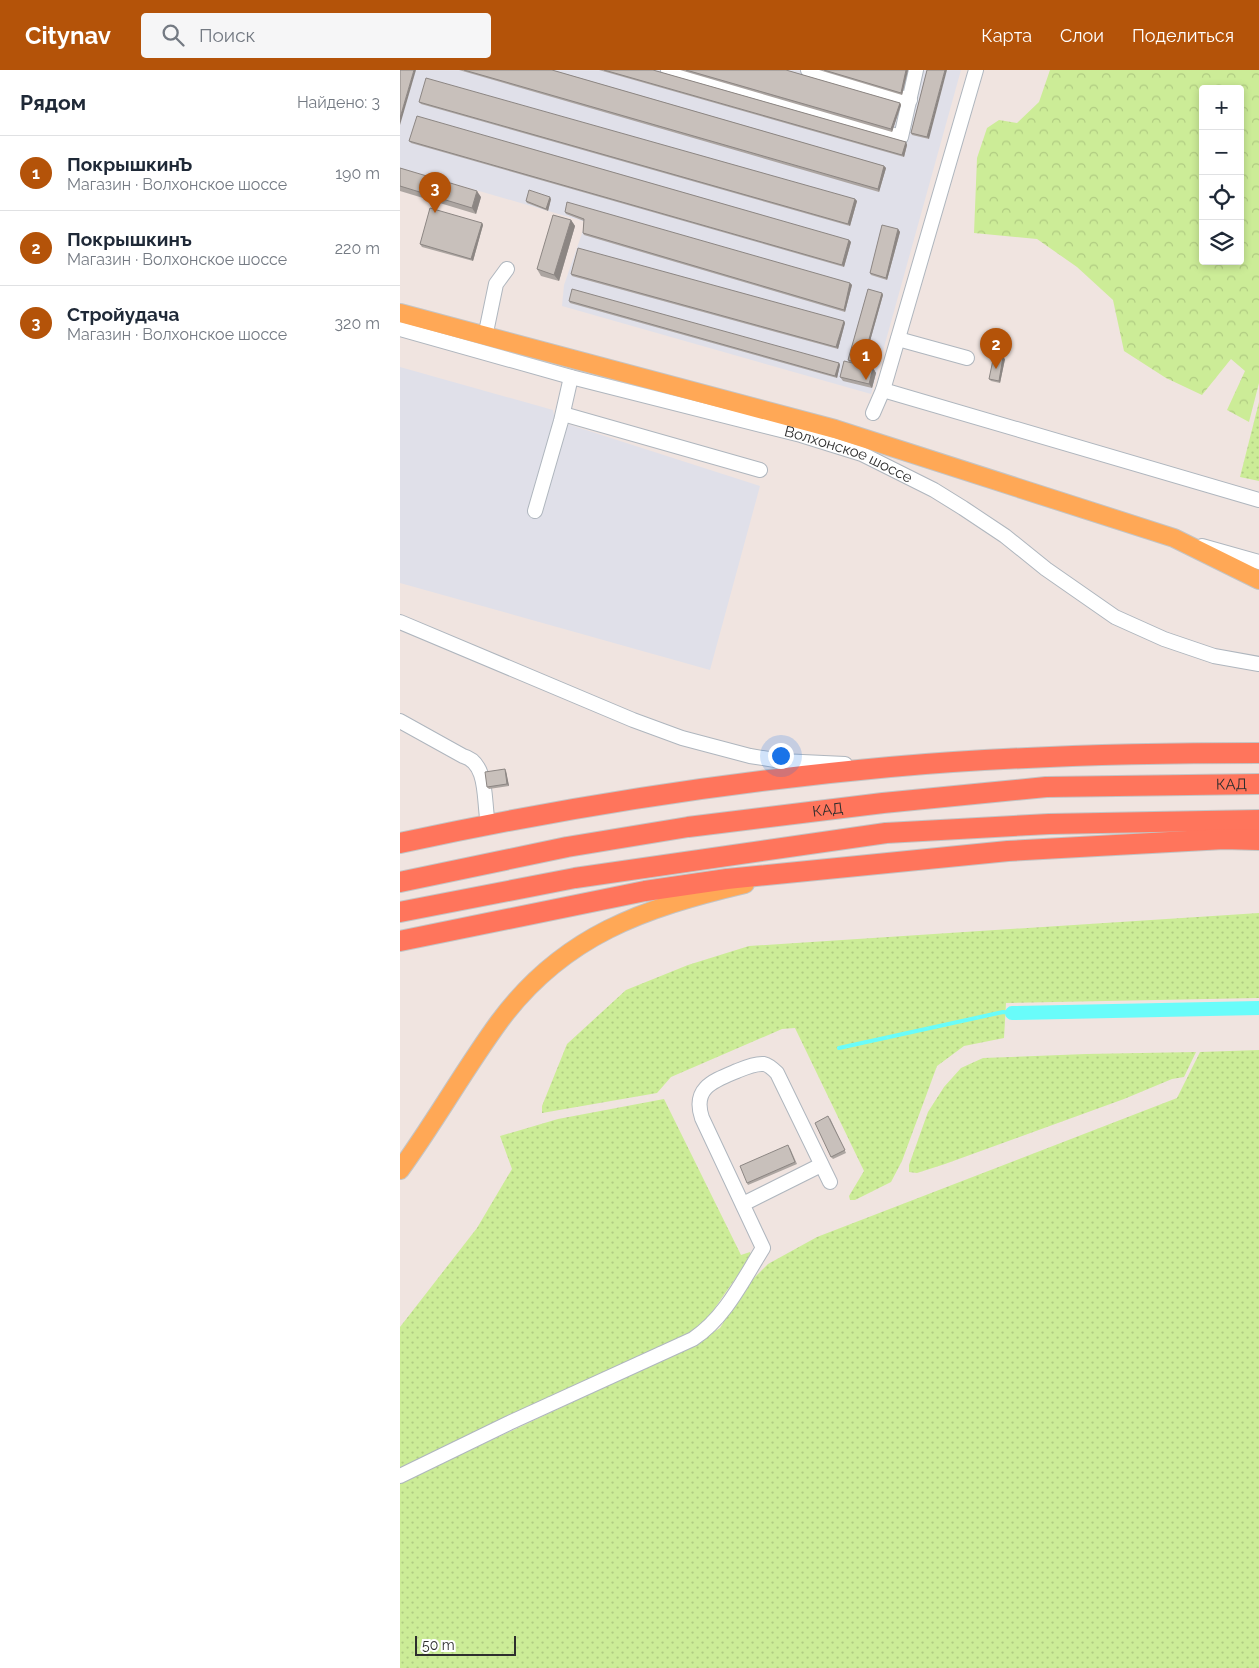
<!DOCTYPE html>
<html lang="ru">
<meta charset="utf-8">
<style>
body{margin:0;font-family:Raleway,sans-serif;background:#f6f6f7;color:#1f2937}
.controls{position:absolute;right:15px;top:15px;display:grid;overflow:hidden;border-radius:5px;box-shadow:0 2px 8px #0003}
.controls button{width:45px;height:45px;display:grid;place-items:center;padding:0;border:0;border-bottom:1px solid #e0e1e3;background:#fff;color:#1f2937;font:25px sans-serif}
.scale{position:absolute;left:15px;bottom:12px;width:101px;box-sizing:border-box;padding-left:5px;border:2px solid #2e2e2e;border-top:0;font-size:14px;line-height:18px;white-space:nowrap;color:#2e2e2e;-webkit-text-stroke:4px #fff;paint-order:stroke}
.you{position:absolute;left:380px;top:685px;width:18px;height:18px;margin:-12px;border:4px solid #fff;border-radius:50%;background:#1a73e8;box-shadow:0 0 0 8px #1a73e833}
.badge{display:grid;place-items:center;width:32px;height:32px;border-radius:50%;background:#b45309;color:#fff;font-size:16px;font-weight:700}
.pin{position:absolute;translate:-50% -41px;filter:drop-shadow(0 1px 2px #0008)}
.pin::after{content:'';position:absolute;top:26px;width:18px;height:15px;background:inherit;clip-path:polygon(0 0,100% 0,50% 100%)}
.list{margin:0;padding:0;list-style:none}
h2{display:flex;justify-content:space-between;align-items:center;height:65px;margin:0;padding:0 20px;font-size:21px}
h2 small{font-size:16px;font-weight:400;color:#747a83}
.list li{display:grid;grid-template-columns:32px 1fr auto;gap:15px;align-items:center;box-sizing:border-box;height:75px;padding:0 20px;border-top:1px solid #e0e1e3}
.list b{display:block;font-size:19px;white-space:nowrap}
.list p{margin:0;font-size:16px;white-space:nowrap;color:#747a83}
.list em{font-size:16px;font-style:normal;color:#747a83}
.icon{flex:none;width:28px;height:28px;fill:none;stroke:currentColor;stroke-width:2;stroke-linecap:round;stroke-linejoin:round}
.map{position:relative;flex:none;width:859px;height:1598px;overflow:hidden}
header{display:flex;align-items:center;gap:30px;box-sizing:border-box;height:70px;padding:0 25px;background:#b45309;color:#fff}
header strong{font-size:24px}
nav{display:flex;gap:28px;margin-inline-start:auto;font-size:18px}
.search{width:350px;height:45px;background:#f6f6f7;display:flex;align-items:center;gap:12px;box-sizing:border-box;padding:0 18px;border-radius:5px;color:#747a83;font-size:19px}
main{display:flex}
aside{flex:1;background:#fff}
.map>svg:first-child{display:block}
.industrial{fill:#e0e0e9}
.grass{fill:url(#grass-dots)}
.forest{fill:url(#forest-crowns);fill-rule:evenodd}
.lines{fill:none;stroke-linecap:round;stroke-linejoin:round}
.stream{stroke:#69fcfa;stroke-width:4}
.canal{stroke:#69fcfa;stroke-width:14}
.minor-casing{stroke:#afb6be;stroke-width:16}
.major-casing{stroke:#c4c4c4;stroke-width:20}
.highway-casing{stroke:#c4c4c4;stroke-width:22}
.minor{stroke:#fff;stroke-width:14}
.major{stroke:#ffa856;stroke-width:18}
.highway{stroke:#ff755c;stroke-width:20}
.wall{fill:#aca5a1}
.shaded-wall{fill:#8c8683}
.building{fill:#c8c0bb;stroke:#8c8683}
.labels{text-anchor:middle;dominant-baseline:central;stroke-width:5;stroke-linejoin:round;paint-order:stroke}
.street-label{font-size:15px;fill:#2e2e2e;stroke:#fff}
</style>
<header>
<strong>Citynav</strong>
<div class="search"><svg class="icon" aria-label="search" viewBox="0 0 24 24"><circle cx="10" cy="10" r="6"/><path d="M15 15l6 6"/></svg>Поиск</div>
<nav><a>Карта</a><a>Слои</a><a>Поделиться</a></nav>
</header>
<main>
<aside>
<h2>Рядом<small>Найдено: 3</small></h2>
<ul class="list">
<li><span class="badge">1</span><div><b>ПокрышкинЪ</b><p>Магазин · Волхонское шоссе</p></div><em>190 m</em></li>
<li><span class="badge">2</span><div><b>Покрышкинъ</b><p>Магазин · Волхонское шоссе</p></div><em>220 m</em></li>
<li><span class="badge">3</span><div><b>Стройудача</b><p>Магазин · Волхонское шоссе</p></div><em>320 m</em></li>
</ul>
</aside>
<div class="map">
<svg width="859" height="1598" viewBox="0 0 859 1598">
<defs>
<pattern id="grass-dots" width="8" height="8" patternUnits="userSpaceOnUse" patternTransform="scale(1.25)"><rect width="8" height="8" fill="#ccec97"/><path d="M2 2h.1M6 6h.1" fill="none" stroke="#b0cb82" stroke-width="1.8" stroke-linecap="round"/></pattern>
<pattern id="forest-crowns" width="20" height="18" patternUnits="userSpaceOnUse" patternTransform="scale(1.25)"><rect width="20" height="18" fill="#ccec97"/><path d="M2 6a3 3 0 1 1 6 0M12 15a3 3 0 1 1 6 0" fill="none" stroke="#b0cb82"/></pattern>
</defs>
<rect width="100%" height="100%" fill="#f0e4e0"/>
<g class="industrial">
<path d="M0 0H561L471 324 162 236 164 215 186 152 0 98Z"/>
<path d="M0 297 153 340 155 350 360 416 310 600 0 513Z"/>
</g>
<g class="grass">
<path d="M859 332V411L840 407Z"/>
<path d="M859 843V928L606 933 604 968 564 976 537 996 502 1091 491 1112 455 1130H450L449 1126 464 1101 395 958 382 959 271 1007 257 1023 142 1043V1036L167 974 226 920 288 895 349 876Z"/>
<path d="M859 980V1598H0V1413L286 1279 320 1258 343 1219 368 1194 417 1167 777 1028 800 982Z"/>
<path d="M796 982 784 1007 772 1009 724 1029 545 1094 517 1103 509 1102V1095L528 1042 544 1017 561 998 583 988 686 984Z"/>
<path d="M264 1029 341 1185 350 1182 351 1186 301 1258 0 1401V1257L77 1158 112 1099 100 1066 158 1049Z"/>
</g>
<path class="forest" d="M650 0H859V313L849 352 827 340 845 301 831 289 802 325 766 308 724 281 713 230 677 197 637 169 574 163 577 88 587 58 599 50 617 53 639 32ZM803 19H840V191H803Z"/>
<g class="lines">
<path class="stream" d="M439 978 603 942 612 943"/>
<path class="canal" d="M612 943 859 938"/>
<g class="minor-casing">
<g id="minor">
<path d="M268 0 501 67 516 0"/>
<path d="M408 0 510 30"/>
<path id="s1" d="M0 259 171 307 401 365 462 384 534 420 563 438 605 466 646 499 715 547 764 569 814 586 859 594"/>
<path d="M85 267 96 214 107 199"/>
<path d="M498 269 567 288"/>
<path d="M483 320 859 430"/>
<path d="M473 343 483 320 576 0"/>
<path d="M163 344 360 400"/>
<path d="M135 441 161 351 171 307"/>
<path d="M802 476 859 492"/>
<path d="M0 552 233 650 282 668 350 686 381 691 445 694"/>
<path d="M0 651 63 686C87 692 84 727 87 747"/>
<path d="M343 1134 421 1095"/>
<path d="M0 1406 109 1353 293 1269C325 1248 343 1210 363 1178L302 1048C292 1018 313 1011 337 1001 344 998 355 993 364 994 369 995 373 999 377 1003L430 1112"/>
</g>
</g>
<g class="major-casing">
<g id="major">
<path d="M0 243 435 359 774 468 859 510"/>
<path d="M0 1100C35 1052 64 1000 99 952 163 865 244 838 345 814"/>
</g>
</g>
<g class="highway-casing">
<g id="highway">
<path d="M0 773C161 738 325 712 490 697 612 686 736 683 859 683"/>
<path id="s2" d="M0 812 167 777 288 757 483 733 646 717 859 714"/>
<path d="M0 842 175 808 486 763 649 754 859 750"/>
<path d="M0 871 245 821 327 809 608 781 824 769 859 770"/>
</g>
</g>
<use href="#minor" class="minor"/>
<use href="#major" class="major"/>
<use href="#highway" class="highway"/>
</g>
<g class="wall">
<path d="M59 0H152L484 96 486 98 479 122Z"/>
<path d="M199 0H253L506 72 507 75 504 87Z"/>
<path d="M280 0H386L500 33 501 35 492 62Z"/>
<path d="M419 0H508L502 25Z"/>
<path d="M527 0 529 69 512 65 511 63Z"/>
<path d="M19 32 455 129 457 131 450 156 21 34Z"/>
<path d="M9 71 449 170 451 172 444 197 11 73Z"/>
<path d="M0 98 81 127 76 144 0 121Z"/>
<path d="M151 129 148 141 127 133 126 131Z"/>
<path d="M165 142 450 213 452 215 445 242 184 165 183 163 184 151 166 144Z"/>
<path d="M171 150 175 156 159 211 141 206 137 199Z"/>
<path d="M82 153 83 155 73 191 22 177 20 174Z"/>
<path d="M498 159 500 162 487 210 471 205 470 203Z"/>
<path d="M171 204 444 251 445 253 438 279 172 206Z"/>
<path d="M482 223 483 225 463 296 473 298 476 303 472 318 443 311 440 307 449 292 448 290Z"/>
<path d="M169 231 439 293 440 295 437 308 170 233Z"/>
<path d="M605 289 600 313 591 311 589 309Z"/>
<path d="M106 701 109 716 89 719 87 717Z"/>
<path d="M430 1048 446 1083 433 1089 431 1087Z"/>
<path d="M390 1078 397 1094 348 1115 347 1113Z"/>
</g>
<g class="shaded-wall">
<path d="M14 0H16L0 55V48Z"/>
<path d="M506 0H508L502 25 501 23Z"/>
<path d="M545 0H547L529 69 527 67Z"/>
<path d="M500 33 501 35 492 62 491 59Z"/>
<path d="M506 72 507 75 504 87 502 85Z"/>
<path d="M484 96 486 98 479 122 478 119Z"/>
<path d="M77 121 81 127 76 144 72 138Z"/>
<path d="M150 127 151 129 148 141 146 139Z"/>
<path d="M455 129 457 131 450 156 448 154Z"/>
<path d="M171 150 175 156 159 211 154 205Z"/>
<path d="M82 153 83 155 73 191 71 189Z"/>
<path d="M498 159 500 162 487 210 486 208Z"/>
<path d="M449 170 451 172 444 197 442 195Z"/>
<path d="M450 213 452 215 445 242 444 240Z"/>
<path d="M482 223 483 225 463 296 462 294Z"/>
<path d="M444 251 445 253 438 279 436 277Z"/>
<path d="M603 287 605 289 600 313 599 311Z"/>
<path d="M439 293 440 295 437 308 435 306Z"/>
<path d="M473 298 476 303 472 318 469 314Z"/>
<path d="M105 699 106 701 109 716 107 714Z"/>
</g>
<g class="building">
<path d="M0 0H14L0 48Z"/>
<path d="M64 0H152L484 96 478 119Z"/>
<path d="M204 0H253L506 72 502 85Z"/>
<path d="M286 0H386L500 33 491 59Z"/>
<path d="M424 0H506L501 23Z"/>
<path d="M527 0H545L527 67 511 63Z"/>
<path d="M26 8 455 129 448 154 19 32Z"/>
<path d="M17 46 449 170 442 195 9 71Z"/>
<path d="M0 98 77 121 72 138 0 116Z"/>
<path d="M129 120 150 127 146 139 126 131Z"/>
<path d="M167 132 450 213 444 240 183 163 184 149 165 142Z"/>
<path d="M30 138 82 153 71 189 20 174Z"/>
<path d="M153 145 171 150 154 205 137 199Z"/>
<path d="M482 155 498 159 486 208 470 203Z"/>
<path d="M178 178 444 251 436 277 171 204Z"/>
<path d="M172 219 439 293 435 306 169 231Z"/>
<path d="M468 219 482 223 462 294 448 290Z"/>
<path d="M594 285 603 287 599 311 589 309Z"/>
<path d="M444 291 473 298 469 314 440 307Z"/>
<path d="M105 699 107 714 87 717 85 702Z"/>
<path d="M428 1046 445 1080 431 1087 415 1053Z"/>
<path d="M388 1075 395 1092 347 1113 340 1096Z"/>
</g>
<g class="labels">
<g class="street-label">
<text stroke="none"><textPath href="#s1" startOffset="466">Волхонское шоссе</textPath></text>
<text stroke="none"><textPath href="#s2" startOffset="839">КАД</textPath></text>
<text stroke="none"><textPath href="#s2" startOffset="434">КАД</textPath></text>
</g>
</g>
</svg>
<div class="controls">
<button>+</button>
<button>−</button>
<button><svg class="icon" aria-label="locate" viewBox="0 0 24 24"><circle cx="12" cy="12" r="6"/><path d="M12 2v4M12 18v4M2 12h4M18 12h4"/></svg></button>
<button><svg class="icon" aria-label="layers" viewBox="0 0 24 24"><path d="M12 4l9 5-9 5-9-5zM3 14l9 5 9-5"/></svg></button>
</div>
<div class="scale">50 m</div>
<div class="you"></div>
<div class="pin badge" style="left:466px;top:310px">1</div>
<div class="pin badge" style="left:596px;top:299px">2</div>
<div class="pin badge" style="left:35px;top:143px">3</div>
</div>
</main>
